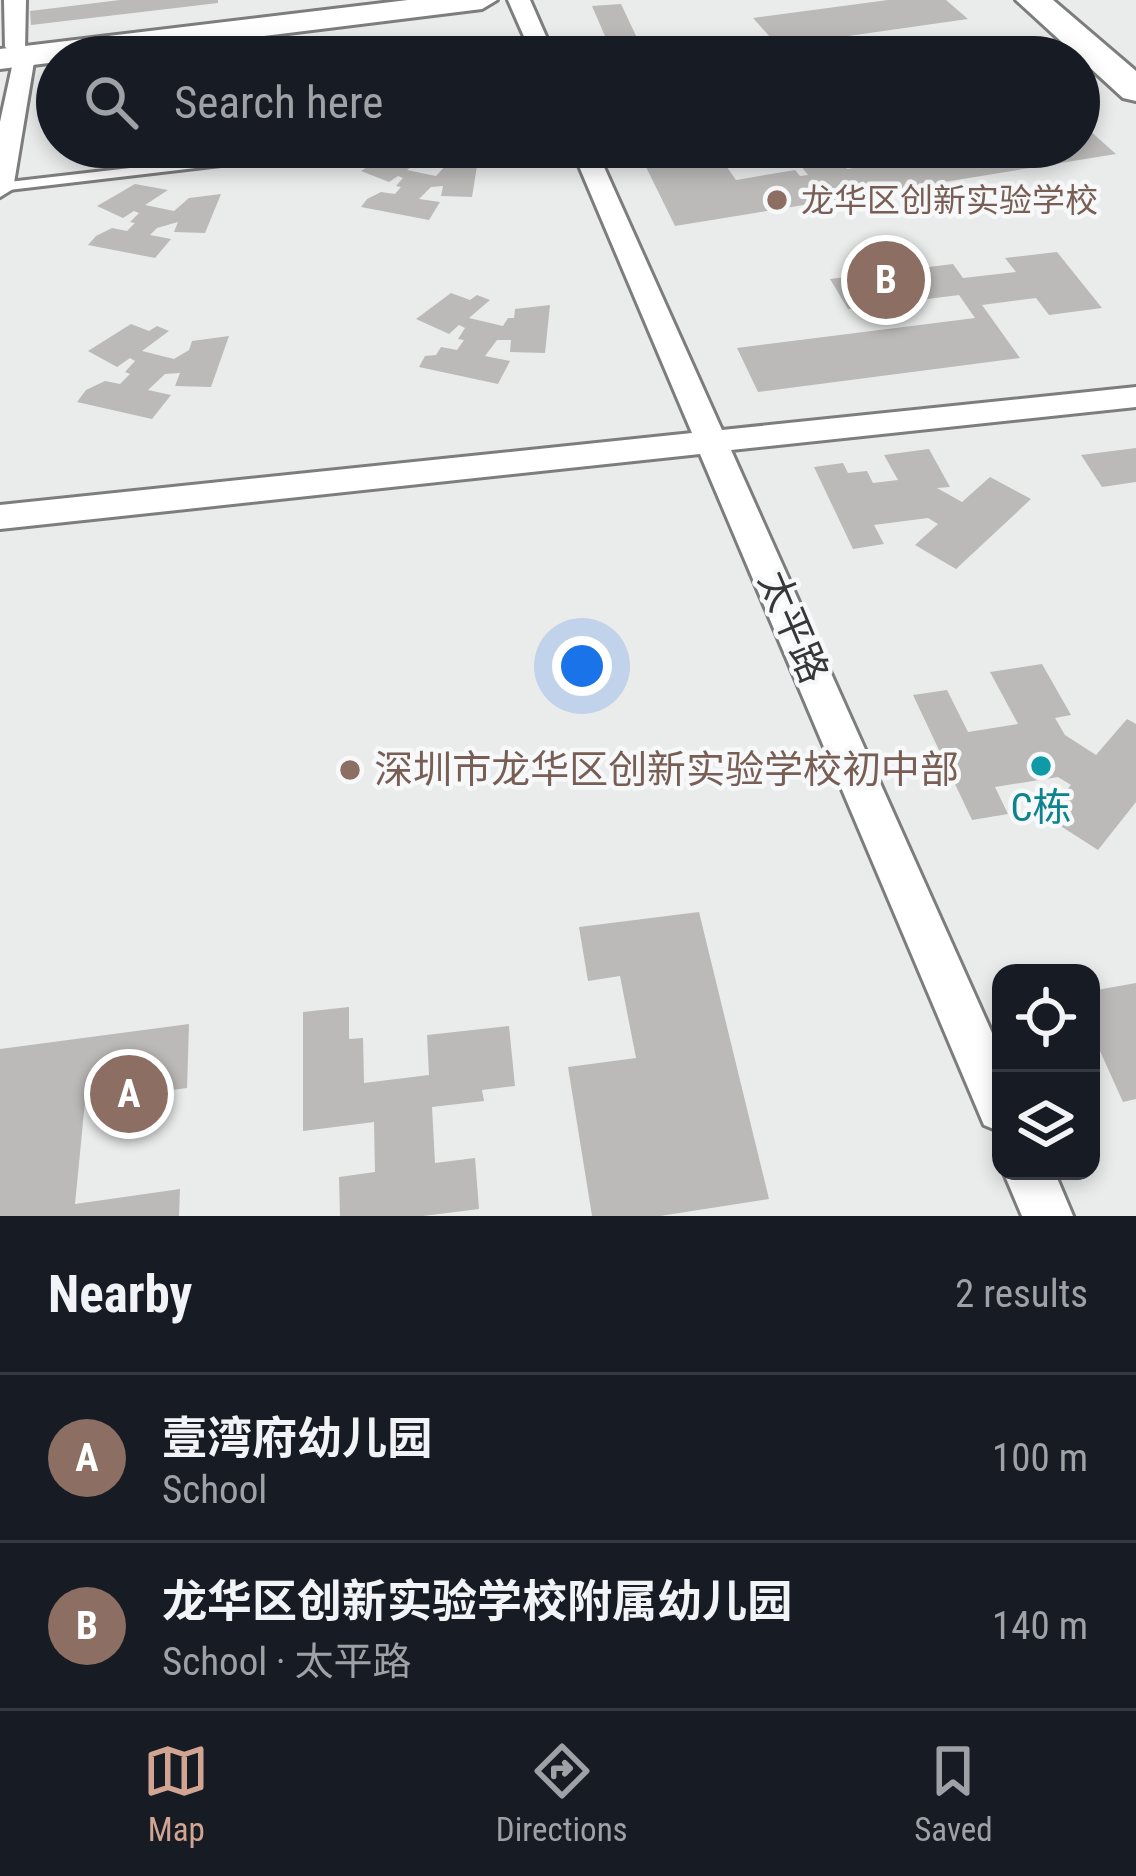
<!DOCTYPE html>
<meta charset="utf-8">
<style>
body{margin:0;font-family:"Roboto Condensed","Noto Sans SC",sans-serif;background:#20242c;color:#f1f3f6}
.controls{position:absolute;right:36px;bottom:36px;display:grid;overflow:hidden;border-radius:24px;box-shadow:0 6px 18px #0003}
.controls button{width:108px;height:108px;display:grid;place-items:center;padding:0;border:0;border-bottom:3px solid #363941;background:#171b24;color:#f1f3f6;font:60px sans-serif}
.you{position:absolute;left:582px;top:666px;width:42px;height:42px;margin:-30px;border:9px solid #fff;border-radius:50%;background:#1a73e8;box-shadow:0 0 0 18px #1a73e833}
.badge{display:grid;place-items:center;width:78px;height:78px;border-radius:50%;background:#d2a593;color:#fff;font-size:39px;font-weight:700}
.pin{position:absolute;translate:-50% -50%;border:6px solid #fff;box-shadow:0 3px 12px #0006}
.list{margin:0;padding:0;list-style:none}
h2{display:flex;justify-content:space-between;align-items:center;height:156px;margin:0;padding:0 48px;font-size:51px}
h2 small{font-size:39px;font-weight:400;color:#9ea1a6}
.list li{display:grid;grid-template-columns:78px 1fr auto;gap:36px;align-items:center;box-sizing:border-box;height:168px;padding:0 48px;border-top:3px solid #363941}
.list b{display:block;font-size:45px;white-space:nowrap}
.list p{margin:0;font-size:39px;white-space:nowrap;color:#9ea1a6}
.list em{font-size:39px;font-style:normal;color:#9ea1a6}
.icon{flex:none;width:66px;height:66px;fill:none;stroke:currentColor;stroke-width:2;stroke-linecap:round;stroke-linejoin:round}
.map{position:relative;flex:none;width:1136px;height:1216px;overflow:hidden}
.search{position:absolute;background:#171b24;box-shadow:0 6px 18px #0003;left:36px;right:36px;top:36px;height:132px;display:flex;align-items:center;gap:30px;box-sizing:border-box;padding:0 42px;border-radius:66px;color:#9ea1a6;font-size:45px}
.sheet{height:492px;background:#171b24}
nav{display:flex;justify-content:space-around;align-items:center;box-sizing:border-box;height:168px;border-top:3px solid #363941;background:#171b24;font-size:33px;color:#9ea1a6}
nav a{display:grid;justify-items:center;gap:6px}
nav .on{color:#d2a593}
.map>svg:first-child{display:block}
.green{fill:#b8cb72}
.building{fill:#bbbab9}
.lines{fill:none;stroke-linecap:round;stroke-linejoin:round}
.lane-casing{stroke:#7d7d7e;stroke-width:6}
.street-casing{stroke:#7d7d7e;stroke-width:6}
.secondary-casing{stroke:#7d7d7e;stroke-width:6}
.primary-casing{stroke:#7d7d7e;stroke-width:6}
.lane{fill:#fff;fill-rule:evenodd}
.street{fill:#fff;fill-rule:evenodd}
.secondary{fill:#fff;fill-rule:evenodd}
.primary{fill:#fff;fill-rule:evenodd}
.education-dot{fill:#8d6e63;stroke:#f7f8f9;stroke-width:4.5}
.culture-dot{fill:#0f9aa8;stroke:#f7f8f9;stroke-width:4.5}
.labels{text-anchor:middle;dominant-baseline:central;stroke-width:9;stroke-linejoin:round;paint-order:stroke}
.far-education-label{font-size:33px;fill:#785e54;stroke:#f7f8f9;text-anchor:start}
.street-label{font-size:39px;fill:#373738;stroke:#f7f8f9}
.education-label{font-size:39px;fill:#785e54;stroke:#f7f8f9;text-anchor:start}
.culture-label{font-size:39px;fill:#0d838f;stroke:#f7f8f9}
</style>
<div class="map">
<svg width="1136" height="1216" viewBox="0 0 1136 1216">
<rect width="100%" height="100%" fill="#eaebeb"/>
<path class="green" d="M939 41 975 45 1008 57 952 50 957 57H911L950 51 943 50 882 57H808Z"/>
<g class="building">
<path d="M120 0H218V3L31 25 30 11Z"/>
<path d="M888 0H946L968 19 778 46 753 18Z"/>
<path d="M621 4 646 57H614L592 6Z"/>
<path d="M457 39 467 57H333V54Z"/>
<path d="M1089 130 1116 154 675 226 645 165 718 154 736 180 795 170 800 176 808 175 790 152 829 147 847 169 889 162 876 147H937L943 154 961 151 957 147H1079V132Z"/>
<path d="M392 151 426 156 407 170 436 176 448 163 478 160 472 197 441 196 443 186 431 187 419 199 440 202 429 220 361 207 367 199 381 192 395 194 401 187 396 186 403 178 398 176 389 182 361 171Z"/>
<path d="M135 184 168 190 145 205 174 211 189 198 221 194 205 233 174 232 178 222 157 228 150 235 171 239 155 258 88 245 96 236 112 228 127 231 135 223 130 222 139 213 134 211 123 218 97 206Z"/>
<path d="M1057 252 1102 308 1049 315 1036 298 982 305 1020 358 758 392 737 348 975 318 959 295 848 309 830 279 953 264 963 278 1016 272 1005 258Z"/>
<path d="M451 293 470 300 477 295 490 300 469 318 503 326 508 318H514L515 309 550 305 545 353 510 352 511 340H497L485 356 510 361 498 384 419 367 425 356 436 355 441 347 457 350 464 340 458 339 465 328 459 325 449 334 416 319Z"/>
<path d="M131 324 149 331 157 326 169 331 142 351 174 359 189 350 192 341 229 336 211 387 175 386 180 373 165 374 148 390 171 395 152 419 77 402 86 390 105 381 120 384 130 374 125 372 135 361 130 358 117 367 88 351Z"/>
<path d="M1136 448V482L1102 487 1081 455Z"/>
<path d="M929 449 950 487 937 488 962 502 990 477 1031 499 956 569 915 545 938 524 928 518 874 525 884 544 853 549 814 467 843 463 848 473 867 471 873 483 898 480 884 455Z"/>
<path d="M1042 664 1071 715 1055 718 1065 735 1096 755 1127 719 1136 724V802L1098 850 1045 816 1071 785 1058 777 995 787 1008 814 972 820 913 695 947 690 968 732 1018 724 990 672Z"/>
<path d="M699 912 769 1199 660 1216H592L568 1067 636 1058 620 976 588 981 579 927Z"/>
<path d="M1136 983V1099L1123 1102 1091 1031V991Z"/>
<path d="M349 1007V1039L363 1038 364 1083 429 1075 427 1035 509 1026 515 1086 482 1090 484 1101 432 1107 435 1163 475 1158 479 1209 423 1216H340L339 1177 375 1172 374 1122 303 1131V1012Z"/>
<path d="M189 1024 187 1088 85 1102 75 1204 180 1189 179 1216H0V1049Z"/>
</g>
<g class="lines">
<g class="lane-casing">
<path id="lane" d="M217 158 221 159V165L0 191V183Z"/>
</g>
<g class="street-casing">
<g id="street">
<path d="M4 0H26L25 50 35 56 13 189 0 197V122L15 53 5 47Z"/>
<path d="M508 0H530L555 57H533Z"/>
<path d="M571 147H595L722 430 1136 387V407L731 450 1001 1053V1132L984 1125 700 454 0 529V505L692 433Z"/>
<path d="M1003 1171H1054L1073 1216H1022Z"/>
</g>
</g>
<g class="secondary-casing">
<path id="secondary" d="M408 0H497L482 9 93 57H57V62L0 69V49Z"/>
</g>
<g class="primary-casing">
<path id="primary" d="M1016 0H1053L1136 71V101L1123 98Z"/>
</g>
<use href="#lane" class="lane"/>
<use href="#street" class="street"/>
<use href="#secondary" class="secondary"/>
<use href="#primary" class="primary"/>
</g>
<g class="education-dot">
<circle cx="777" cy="200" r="12"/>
<circle cx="350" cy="770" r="12"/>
</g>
<circle class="culture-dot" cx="1041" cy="766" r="12"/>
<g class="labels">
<g class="far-education-label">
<text x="801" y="200">龙华区创新实验学校</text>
</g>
<g class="street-label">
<text transform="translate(793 627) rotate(67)">太平路</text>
</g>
<g class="education-label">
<text x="374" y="770">深圳市龙华区创新实验学校初中部</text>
</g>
<g class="culture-label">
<text x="1041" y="808">C栋</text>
</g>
</g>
</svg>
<div class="controls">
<button><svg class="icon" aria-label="locate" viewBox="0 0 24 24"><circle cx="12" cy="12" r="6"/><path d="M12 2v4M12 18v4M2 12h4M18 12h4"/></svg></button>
<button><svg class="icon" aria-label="layers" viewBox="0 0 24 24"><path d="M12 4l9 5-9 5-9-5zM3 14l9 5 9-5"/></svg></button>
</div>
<div class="you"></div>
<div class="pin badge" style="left:129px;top:1094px;background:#8d6e63">A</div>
<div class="pin badge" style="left:886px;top:280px;background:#8d6e63">B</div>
<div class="search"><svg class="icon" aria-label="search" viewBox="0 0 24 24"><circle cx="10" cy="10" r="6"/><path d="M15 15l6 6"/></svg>Search here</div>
</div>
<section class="sheet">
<h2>Nearby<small>2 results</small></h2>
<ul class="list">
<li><span class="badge" style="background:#8d6e63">A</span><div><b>壹湾府幼儿园</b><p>School</p></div><em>100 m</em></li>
<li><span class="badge" style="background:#8d6e63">B</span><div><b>龙华区创新实验学校附属幼儿园</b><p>School · 太平路</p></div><em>140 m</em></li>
</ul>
</section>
<nav>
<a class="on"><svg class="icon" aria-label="map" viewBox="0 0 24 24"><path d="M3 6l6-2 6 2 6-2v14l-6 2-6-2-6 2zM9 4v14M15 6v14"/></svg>Map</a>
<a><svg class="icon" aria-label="directions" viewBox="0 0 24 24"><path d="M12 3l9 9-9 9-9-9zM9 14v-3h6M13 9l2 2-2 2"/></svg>Directions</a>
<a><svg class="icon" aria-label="saved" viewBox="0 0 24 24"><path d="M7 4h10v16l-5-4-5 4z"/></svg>Saved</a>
</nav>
